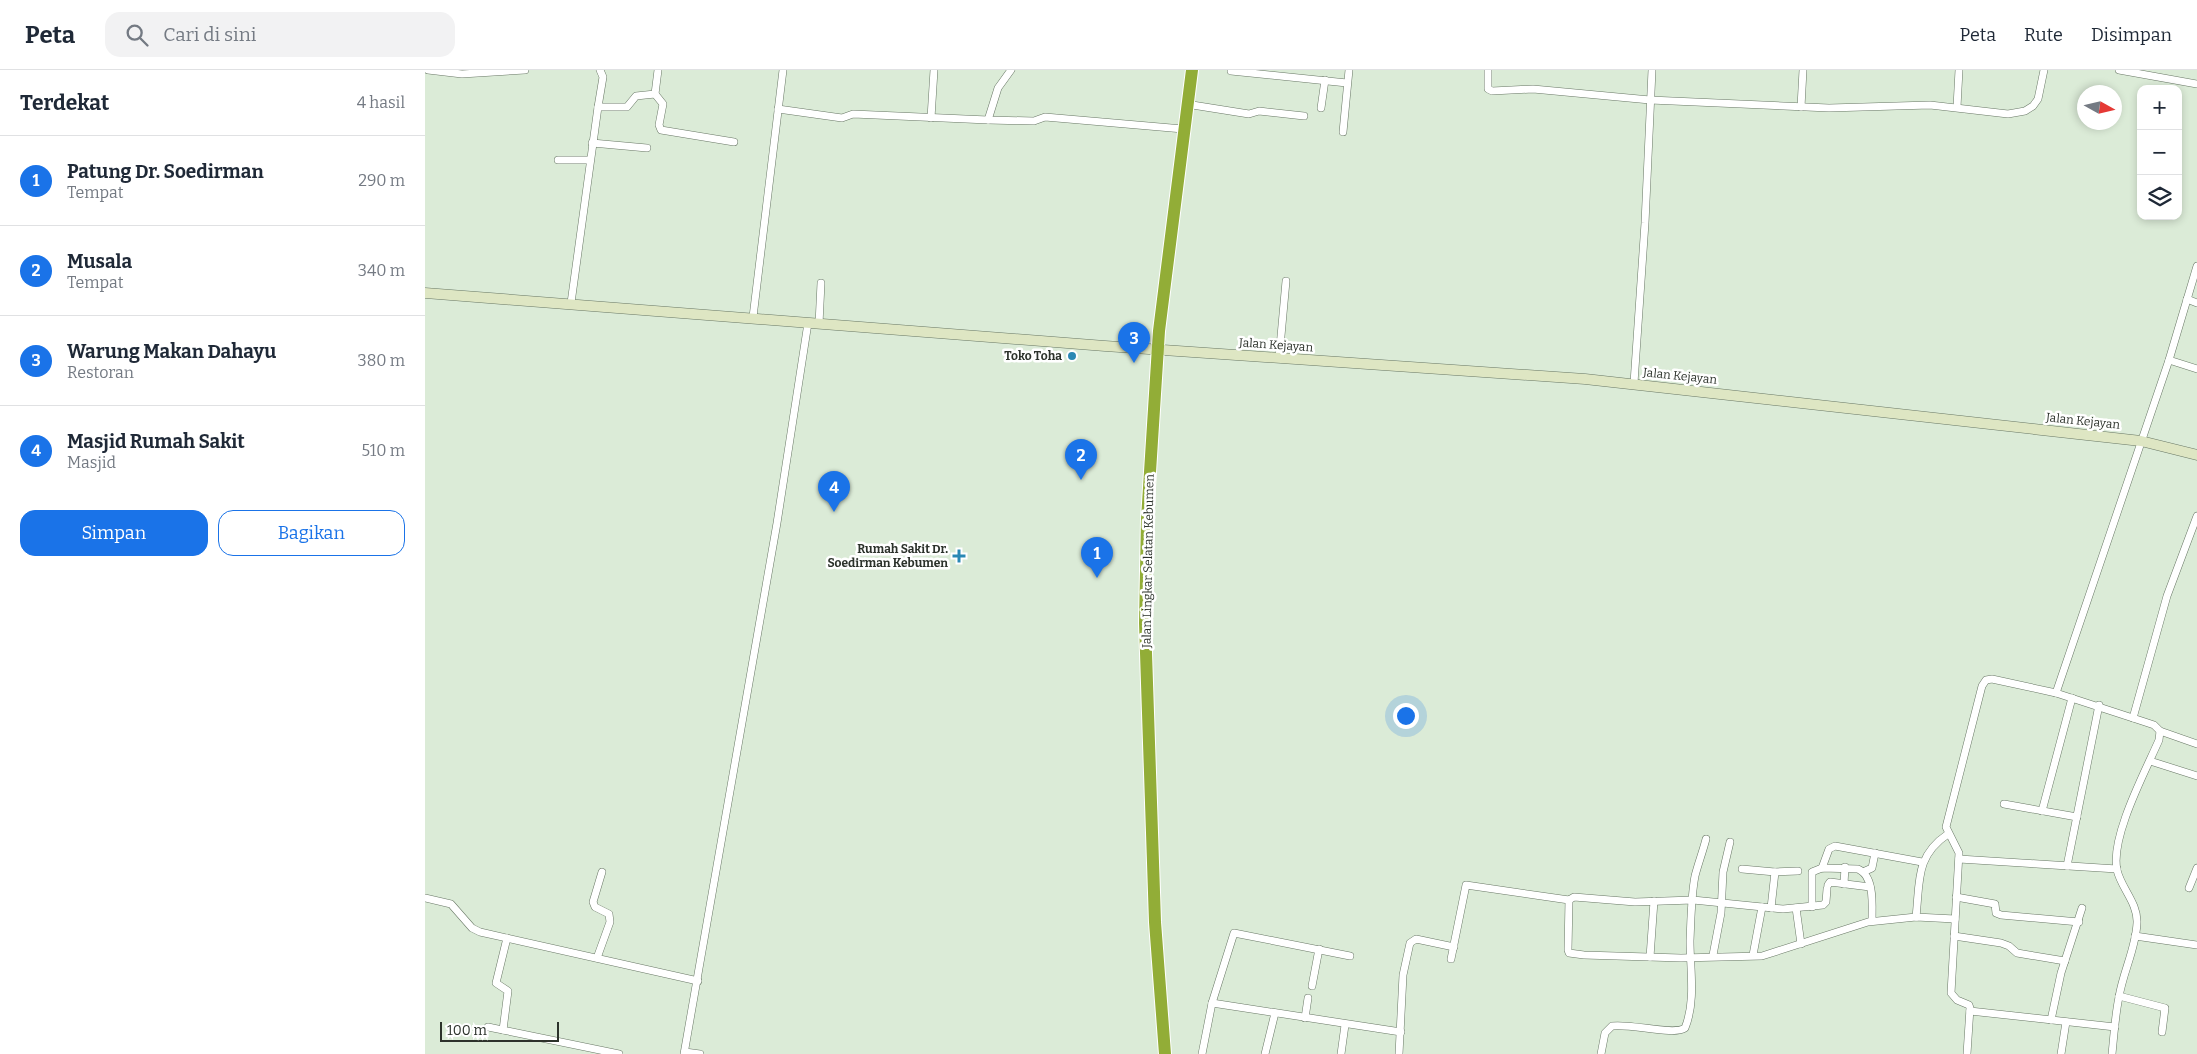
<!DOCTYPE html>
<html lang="id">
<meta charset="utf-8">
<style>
body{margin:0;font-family:Bitter,serif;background:#f2f2f3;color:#1f2937}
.controls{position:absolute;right:15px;top:15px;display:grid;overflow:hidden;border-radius:10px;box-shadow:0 2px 8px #0003}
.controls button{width:45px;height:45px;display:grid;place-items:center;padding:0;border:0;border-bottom:1px solid #e0e1e3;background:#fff;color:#1f2937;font:25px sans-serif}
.compass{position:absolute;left:1652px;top:15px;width:45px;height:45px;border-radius:50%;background:#fff;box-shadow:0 2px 8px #0003;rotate:98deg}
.scale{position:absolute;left:15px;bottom:12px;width:119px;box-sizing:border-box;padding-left:5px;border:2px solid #2c322b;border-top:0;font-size:14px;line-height:18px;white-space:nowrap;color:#2c322b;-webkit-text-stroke:4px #fff;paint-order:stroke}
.you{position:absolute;left:980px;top:645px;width:18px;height:18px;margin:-12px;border:4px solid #fff;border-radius:50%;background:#1a73e8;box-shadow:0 0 0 8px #1a73e833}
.badge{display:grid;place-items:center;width:32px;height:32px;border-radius:50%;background:#1a73e8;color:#fff;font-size:16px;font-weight:700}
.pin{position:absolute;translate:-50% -41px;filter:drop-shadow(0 1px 2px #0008)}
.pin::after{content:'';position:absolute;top:26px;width:18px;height:15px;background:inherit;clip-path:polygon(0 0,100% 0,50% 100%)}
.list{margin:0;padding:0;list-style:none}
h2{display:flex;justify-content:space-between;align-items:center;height:65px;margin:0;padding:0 20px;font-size:21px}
h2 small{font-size:16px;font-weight:400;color:#747a83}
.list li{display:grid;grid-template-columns:32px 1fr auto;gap:15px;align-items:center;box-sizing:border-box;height:90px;padding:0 20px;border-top:1px solid #e0e1e3}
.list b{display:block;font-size:19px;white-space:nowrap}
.list p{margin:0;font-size:16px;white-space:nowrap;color:#747a83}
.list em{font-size:16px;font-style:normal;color:#747a83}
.actions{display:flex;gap:10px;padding:15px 20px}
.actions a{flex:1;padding:11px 0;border:1px solid #1a73e8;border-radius:15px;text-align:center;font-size:18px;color:#1a73e8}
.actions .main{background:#1a73e8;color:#fff}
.icon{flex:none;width:28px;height:28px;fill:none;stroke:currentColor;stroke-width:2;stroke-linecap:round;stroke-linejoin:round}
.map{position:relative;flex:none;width:1772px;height:984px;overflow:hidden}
header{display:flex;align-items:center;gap:30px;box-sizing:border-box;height:70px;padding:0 25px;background:#fff;border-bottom:1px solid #e0e1e3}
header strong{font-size:24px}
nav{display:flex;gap:28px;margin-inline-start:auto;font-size:18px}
.search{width:350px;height:45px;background:#f2f2f3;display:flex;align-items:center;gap:12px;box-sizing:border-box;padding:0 18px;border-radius:15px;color:#747a83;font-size:19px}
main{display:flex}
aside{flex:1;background:#fff}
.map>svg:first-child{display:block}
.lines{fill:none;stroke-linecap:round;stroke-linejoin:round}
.street-casing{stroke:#687765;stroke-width:8}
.secondary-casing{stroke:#687765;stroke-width:11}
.highway-casing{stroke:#fff;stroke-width:14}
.street{stroke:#fff;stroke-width:7}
.secondary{stroke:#dee6c3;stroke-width:10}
.highway{stroke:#92ad37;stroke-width:12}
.poi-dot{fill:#2a88b4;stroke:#fff;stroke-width:2}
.labels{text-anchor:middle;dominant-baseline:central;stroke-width:5;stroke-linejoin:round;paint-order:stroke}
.street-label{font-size:12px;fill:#2c322b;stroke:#fff}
.poi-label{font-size:12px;font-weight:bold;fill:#2c322b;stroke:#fff;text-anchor:end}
</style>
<header>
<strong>Peta</strong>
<div class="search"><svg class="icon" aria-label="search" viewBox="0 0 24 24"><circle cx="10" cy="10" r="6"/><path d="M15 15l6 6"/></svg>Cari di sini</div>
<nav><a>Peta</a><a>Rute</a><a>Disimpan</a></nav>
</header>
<main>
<aside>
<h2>Terdekat<small>4 hasil</small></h2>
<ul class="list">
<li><span class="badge">1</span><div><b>Patung Dr. Soedirman</b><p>Tempat</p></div><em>290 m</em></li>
<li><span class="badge">2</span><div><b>Musala</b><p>Tempat</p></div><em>340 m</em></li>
<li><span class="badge">3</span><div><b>Warung Makan Dahayu</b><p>Restoran</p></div><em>380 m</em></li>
<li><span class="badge">4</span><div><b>Masjid Rumah Sakit</b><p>Masjid</p></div><em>510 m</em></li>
</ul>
<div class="actions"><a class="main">Simpan</a><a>Bagikan</a></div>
</aside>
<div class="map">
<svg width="1772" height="984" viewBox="0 0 1772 984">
<rect width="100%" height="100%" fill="#dbebd7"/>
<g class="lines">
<g class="street-casing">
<g id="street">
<path d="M3 0 37 4 100 0"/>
<path d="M175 0 178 7 173 37H202L211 26 230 24"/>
<path d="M233 0 230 24 238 34 234 55 236 60 309 72"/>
<path d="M1063 0V19L1067 21 1108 19 1225 30 1404 38 1505 35 1583 44 1600 41 1608 36 1613 29 1619 0"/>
<path d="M1694 0 1772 14"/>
<path d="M806 1 922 13"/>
<path d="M761 34 824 44 834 41 879 46"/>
<path d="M1376 37 1378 0"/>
<path d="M1532 37 1534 0"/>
<path d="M896 38 900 10"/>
<path d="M353 39 417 48 428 44 563 50 609 51 620 47 758 59"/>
<path d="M506 48 509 0"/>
<path d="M563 50 573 18 586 0"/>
<path d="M918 62 924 0"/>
<path d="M167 73 222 78"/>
<path d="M133 90H165"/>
<path d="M1762 229 1772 233"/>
<path d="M146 233 173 37"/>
<path d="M328 247 358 0"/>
<path d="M394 254 396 213"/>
<path d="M854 288 861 211"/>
<path d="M1744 290 1772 299"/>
<path d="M1209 313 1220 153 1227 0"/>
<path d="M1631 623 1720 652 1729 655 1735 661 1734 670C1721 700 1685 767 1692 800 1696 818 1713 833 1712 853 1711 878 1698 902 1694 927 1690 946 1689 965 1687 984"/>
<path d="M1708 648 1742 526 1772 446"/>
<path d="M1735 661 1772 674"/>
<path d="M1725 691 1772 706"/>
<path d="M1579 734 1652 747"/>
<path d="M1617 741 1647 628"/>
<path d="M1534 789 1692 799"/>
<path d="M1642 796 1674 635"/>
<path d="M1397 798 1404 779 1410 776 1497 792"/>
<path d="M1317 799 1350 802 1373 801"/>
<path d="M1438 802 1447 798 1450 783"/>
<path d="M1419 814 1420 797"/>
<path d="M1403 815 1405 812 1445 817"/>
<path d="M1764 818 1772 798"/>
<path d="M1531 827 1570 834 1571 843 1576 845 1654 852"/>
<path d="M0 828 26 834 47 858 55 862 273 911"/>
<path d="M1144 830 1143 880 1144 883 1159 885 1256 888 1337 886 1443 852 1491 847 1530 849"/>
<path d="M1387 837V802L1397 798 1433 799C1450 806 1447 836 1447 851"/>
<path d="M1346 838 1350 802"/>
<path d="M1371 838 1376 874"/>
<path d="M1491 847C1495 812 1490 786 1523 764"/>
<path d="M1529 866 1576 873 1584 876 1592 883 1640 891"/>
<path d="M1710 866 1772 875"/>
<path d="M1288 885 1296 843 1298 802 1305 772"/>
<path d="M1328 885 1337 837"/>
<path d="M1225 887 1229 831"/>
<path d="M172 888 185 852 184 844 170 837 168 832 177 802"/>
<path d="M1026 889 1041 815 1144 830 1149 827 1210 832 1268 830 1358 839 1398 835 1401 832 1402 819"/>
<path d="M887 916 894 879"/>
<path d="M1694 926 1740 938 1737 962"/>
<path d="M787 933 976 962"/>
<path d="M1545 941 1690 957"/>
<path d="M880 948 883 928"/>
<path d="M1626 950 1636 903 1657 838"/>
<path d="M63 957 194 984"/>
<path d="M78 960 83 921 71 913 82 868"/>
<path d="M260 982 275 984"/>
<path d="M259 984 352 453 383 253"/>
<path d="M777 984 787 933 809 863 925 886"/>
<path d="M840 984 850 943"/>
<path d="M916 984 920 955"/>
<path d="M974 984 978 905 985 873 991 869 1029 877"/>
<path d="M1176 984 1180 963 1187 956C1205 953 1249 966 1260 958 1271 931 1265 899 1265 871 1266 850 1266 827 1270 806 1273 794 1278 781 1281 769"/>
<path d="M1542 984 1545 938 1544 935 1532 930 1526 923 1534 783 1521 757 1557 616 1561 610 1567 609 1631 623 1744 290 1772 196"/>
<path d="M1636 984 1641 952"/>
</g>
</g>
<g class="secondary-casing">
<path id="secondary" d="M0 223 680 276 1160 309 1716 371 1772 385"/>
</g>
<g class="highway-casing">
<path id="highway" d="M740 984 730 852 720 553 722 449 734 261 767 0"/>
</g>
<use href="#street" class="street"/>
<use href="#secondary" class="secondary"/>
<use href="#highway" class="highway"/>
</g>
<g class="poi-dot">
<circle cx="647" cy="286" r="5"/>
<path d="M531.5 478.5h5v5h5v5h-5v5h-5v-5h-5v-5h5z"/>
</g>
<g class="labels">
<g class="street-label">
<text transform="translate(851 275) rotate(4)">Jalan Kejayan</text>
<text transform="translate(1255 306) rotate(6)">Jalan Kejayan</text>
<text transform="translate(1658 351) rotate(6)">Jalan Kejayan</text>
<text transform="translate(723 491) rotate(-89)">Jalan Lingkar Selatan Kebumen</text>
</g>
<g class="poi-label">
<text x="637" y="286">Toko Toha</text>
<text x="523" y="479">Rumah Sakit Dr.<tspan x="523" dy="14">Soedirman Kebumen</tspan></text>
</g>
</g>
</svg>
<div class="controls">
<button>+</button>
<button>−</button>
<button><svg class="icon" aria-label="layers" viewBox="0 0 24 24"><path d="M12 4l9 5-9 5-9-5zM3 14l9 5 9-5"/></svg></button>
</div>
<svg class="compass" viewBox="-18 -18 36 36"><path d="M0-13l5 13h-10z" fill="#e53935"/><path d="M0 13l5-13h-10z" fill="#747a83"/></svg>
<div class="scale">100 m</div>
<div class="you"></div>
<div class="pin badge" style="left:672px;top:508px">1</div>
<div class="pin badge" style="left:656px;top:410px">2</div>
<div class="pin badge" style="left:709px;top:293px">3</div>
<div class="pin badge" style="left:409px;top:442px">4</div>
</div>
</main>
